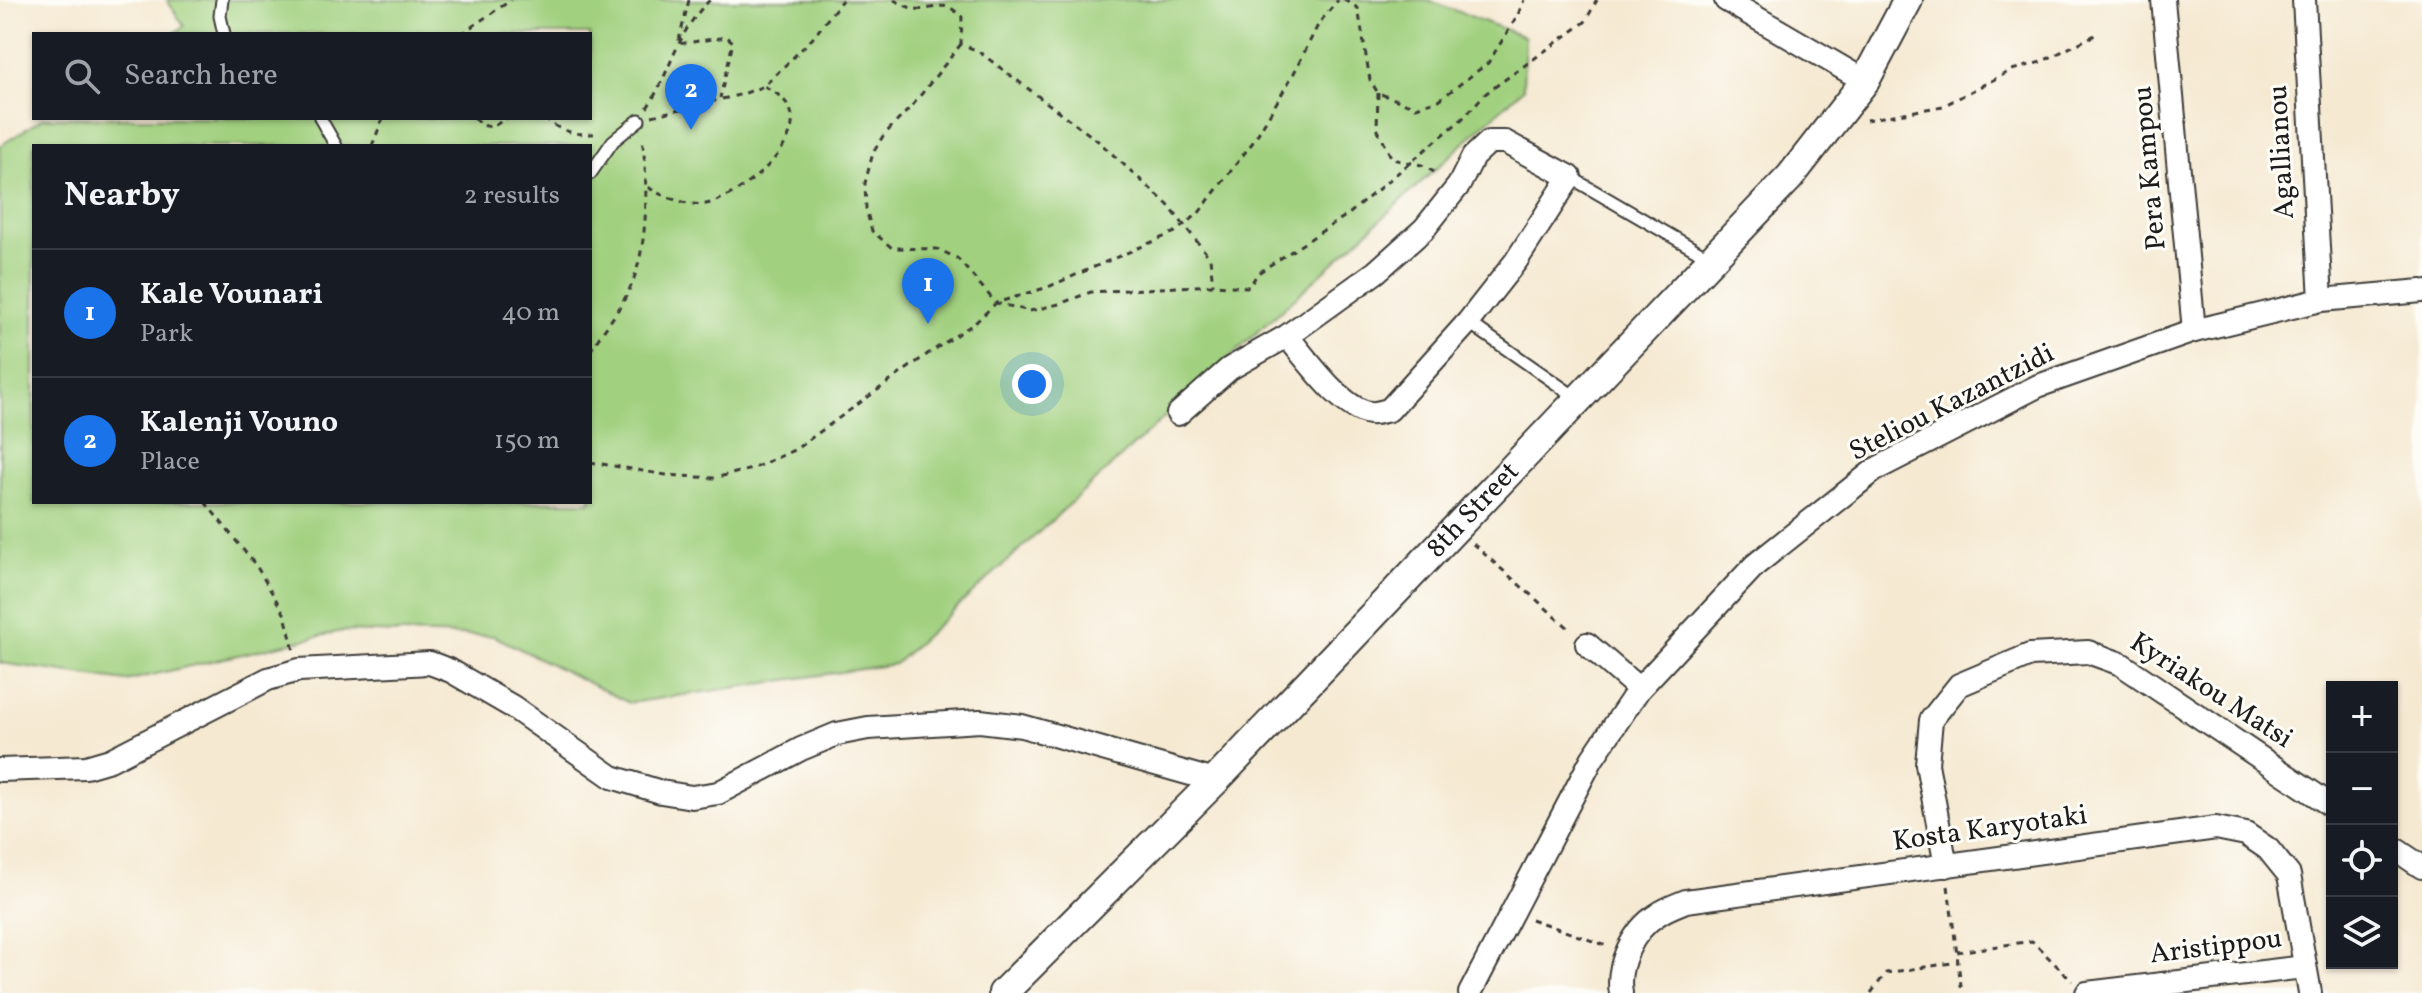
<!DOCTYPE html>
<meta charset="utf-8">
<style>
body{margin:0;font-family:Vollkorn,serif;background:#20242c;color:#f1f3f6}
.controls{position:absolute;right:24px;bottom:24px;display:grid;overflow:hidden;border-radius:0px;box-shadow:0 2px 6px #0004}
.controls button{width:72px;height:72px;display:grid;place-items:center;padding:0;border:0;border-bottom:2px solid #363941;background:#171b24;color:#f1f3f6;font:40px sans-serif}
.you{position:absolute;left:1032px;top:384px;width:28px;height:28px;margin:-20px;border:6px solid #fff;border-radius:50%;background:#1a73e8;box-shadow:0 0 0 12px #1a73e833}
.badge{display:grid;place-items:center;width:52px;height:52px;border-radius:50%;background:#1a73e8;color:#fff;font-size:26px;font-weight:700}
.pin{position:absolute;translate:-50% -66px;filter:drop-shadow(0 2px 4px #0008)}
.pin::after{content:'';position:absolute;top:42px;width:28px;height:24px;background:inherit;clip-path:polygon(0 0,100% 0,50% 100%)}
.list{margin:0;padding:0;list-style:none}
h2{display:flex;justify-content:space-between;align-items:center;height:104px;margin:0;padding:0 32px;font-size:34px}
h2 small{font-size:26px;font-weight:400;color:#9ea1a6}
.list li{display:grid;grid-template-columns:52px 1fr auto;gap:24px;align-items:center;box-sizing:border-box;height:128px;padding:0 32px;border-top:2px solid #363941}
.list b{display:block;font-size:30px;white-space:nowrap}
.list p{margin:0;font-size:26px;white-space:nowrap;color:#9ea1a6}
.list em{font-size:26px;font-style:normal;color:#9ea1a6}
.icon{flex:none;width:44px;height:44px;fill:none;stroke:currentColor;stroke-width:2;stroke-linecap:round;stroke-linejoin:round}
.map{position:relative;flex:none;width:2422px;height:993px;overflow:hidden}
.search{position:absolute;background:#171b24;box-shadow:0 2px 6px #0004;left:32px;top:32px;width:560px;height:88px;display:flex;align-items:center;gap:20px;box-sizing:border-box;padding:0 28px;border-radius:0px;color:#9ea1a6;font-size:30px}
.panel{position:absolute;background:#171b24;box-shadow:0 2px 6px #0004;left:32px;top:144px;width:560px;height:360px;border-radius:0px}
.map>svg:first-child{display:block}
.green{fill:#a1d07f;stroke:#5e764e;stroke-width:2;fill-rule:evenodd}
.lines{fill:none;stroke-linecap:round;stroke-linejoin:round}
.service-casing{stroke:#3d3b37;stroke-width:15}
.minor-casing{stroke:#3d3b37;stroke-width:26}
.tertiary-casing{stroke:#3d3b37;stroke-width:32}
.path{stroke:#3d3b37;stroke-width:3;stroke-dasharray:6 6;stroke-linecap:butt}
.service{stroke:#fff;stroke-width:11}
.minor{stroke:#fff;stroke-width:22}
.tertiary{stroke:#fff;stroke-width:28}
.labels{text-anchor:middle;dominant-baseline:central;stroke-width:6;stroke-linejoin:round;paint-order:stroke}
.street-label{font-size:28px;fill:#1c1c1c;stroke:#fdfcf7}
</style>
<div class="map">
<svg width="2422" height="993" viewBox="0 0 2422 993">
<rect width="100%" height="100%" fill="#fdfcf7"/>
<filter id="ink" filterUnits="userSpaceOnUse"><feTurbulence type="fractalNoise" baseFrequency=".0125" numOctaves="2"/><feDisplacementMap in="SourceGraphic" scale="16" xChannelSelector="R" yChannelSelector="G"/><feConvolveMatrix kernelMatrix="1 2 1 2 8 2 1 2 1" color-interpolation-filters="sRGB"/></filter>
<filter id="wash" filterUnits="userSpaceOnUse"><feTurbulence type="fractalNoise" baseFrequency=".006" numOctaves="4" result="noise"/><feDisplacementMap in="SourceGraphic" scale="32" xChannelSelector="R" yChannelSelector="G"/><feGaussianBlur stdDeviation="1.8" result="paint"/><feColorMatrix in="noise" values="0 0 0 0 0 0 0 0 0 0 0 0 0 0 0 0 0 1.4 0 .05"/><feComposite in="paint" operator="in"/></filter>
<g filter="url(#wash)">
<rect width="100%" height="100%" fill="#f5e9d2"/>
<path class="green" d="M167 0H1428L1525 37 1523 89 895 664 629 703 494 636 342 631 126 681 0 663V146L43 118H590V34H173L184 26ZM34 146H590V502H34Z"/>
</g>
<g filter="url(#ink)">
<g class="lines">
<g class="service-casing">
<g id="service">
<path d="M222 0 220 16 224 34"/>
<path d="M320 118 336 146"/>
<path d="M590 174 613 141 639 120"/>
<path d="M1570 177 1711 259"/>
<path d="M1468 322 1578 399"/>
</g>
</g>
<g class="minor-casing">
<g id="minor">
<path d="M1726 0 1865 81"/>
<path d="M2163 0 2194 331"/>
<path d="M2304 0 2321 300"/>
<path d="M1178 414 1229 369 1287 336 1376 272 1424 229 1459 185 1473 157 1489 142H1505L1570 177 1516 261 1468 322 1389 410C1383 411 1376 414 1370 413 1342 410 1305 357 1287 336"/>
<path d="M1587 644 1639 689"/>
<path d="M0 770 86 767 110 760 268 679 299 670 430 663 451 671 513 707 612 777 661 792 692 797 718 793 801 749 837 734 868 728 980 721 1022 726 1215 781"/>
<path d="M2392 847 2422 867"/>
<path d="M1946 866 1927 764 1931 720 1959 685 2030 655 2088 652 2121 664 2332 806"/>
<path d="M1470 993 1592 759 1639 689 1755 565 1876 469 2038 386 2194 331 2321 300 2422 291"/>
<path d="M1621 993C1616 966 1633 930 1657 915 1665 909 1676 905 1686 901L2216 828 2246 834 2268 849 2289 875 2310 993"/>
<path d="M2087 993 2304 967"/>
</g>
</g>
<g class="tertiary-casing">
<g id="tertiary">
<path id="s1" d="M1003 993 1215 781 1790 177 1865 81 1908 0"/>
</g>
</g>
<g class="path">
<path d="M689 0 678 44 727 37 733 42 720 98"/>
<path d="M894 0C904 5 914 11 926 9 944 6 946 2 962 17L961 44 978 51 1098 141 1168 205 1210 258 1213 285"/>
<path d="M1344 0 1358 8 1370 80 1378 93 1416 107 1439 100 1488 63 1517 17 1524 0"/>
<path d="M461 34 511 0"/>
<path d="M961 44 912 106 883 136 873 153 865 183 866 209 872 231 892 248 937 249 957 258 996 303 1030 311 1059 304 1091 292 1213 285 1249 287 1258 273 1350 213 1462 119 1485 94 1585 22 1597 0"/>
<path d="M1378 93 1377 128 1392 159 1422 165 1439 175"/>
<path d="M647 108C672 70 676 32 710 0"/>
<path d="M652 116 743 94 764 86 812 39 842 0"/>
<path d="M475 118 481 125 492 127 507 118"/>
<path d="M544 118C561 132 578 136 600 133"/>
<path d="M1866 120 1943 106 2012 70 2041 62 2097 34"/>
<path d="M372 146 383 118"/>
<path d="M648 187C660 196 691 207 706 204 737 198 797 151 792 116 789 100 776 93 764 86"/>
<path d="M590 351C603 331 620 310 630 288 649 247 648 181 642 137"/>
<path d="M590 462 666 475 714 478 752 469 796 449 929 353 975 323 996 303 1048 287 1175 232 1198 214 1253 142 1293 75 1319 23 1338 0"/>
<path d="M205 502 257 567 285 615 294 651"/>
<path d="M1473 544 1572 631"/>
<path d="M1948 886 1962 993"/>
<path d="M1531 919 1607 946"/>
<path d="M1957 952 2032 941 2072 981"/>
<path d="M1871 993 1886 973 1958 962"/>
</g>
<use href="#service" class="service"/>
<use href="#minor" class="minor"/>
<use href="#tertiary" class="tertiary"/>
</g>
</g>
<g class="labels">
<g class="street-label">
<text transform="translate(2282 152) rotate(-93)">Agallianou</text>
<text transform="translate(2150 168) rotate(-95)">Pera Kampou</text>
<text transform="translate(1952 403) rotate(-27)">Steliou Kazantzidi</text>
<text stroke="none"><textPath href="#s1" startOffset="674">8th Street</textPath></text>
<text transform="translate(2211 691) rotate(33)">Kyriakou Matsi</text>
<text transform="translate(1990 829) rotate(-8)">Kosta Karyotaki</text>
<text transform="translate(2216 947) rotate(-7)">Aristippou</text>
</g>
</g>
</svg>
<div class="controls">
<button>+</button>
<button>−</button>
<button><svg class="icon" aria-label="locate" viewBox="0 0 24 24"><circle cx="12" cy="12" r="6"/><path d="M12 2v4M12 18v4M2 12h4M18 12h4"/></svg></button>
<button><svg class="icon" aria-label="layers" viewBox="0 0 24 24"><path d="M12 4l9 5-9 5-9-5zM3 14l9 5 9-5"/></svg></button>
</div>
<div class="you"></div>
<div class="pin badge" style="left:928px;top:324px">1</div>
<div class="pin badge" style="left:691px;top:130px">2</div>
<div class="search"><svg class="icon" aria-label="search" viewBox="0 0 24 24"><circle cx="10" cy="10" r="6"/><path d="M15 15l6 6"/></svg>Search here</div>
<section class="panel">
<h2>Nearby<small>2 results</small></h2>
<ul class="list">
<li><span class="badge">1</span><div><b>Kale Vounari</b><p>Park</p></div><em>40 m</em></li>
<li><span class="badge">2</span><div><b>Kalenji Vouno</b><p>Place</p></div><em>150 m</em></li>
</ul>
</section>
</div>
